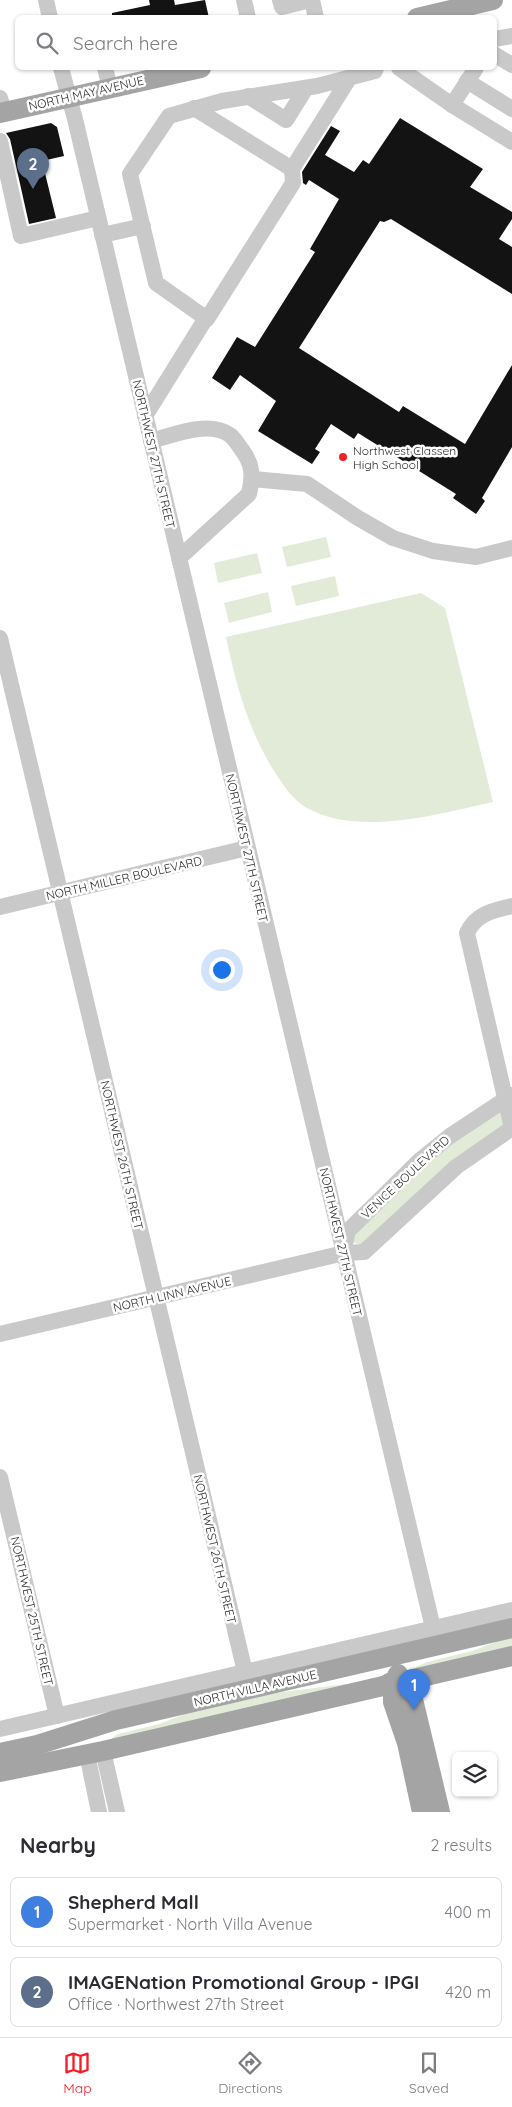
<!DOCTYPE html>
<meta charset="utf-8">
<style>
body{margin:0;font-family:Quicksand,sans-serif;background:#f2f2f3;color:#2b2b33}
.controls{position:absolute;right:15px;bottom:15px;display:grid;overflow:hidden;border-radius:8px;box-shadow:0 1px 4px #0004}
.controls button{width:45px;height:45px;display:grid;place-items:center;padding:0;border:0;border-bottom:1px solid #e1e1e2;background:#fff;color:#2b2b33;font:25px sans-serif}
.you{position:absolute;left:221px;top:969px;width:18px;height:18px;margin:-12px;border:4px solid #fff;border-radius:50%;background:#1a73e8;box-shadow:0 0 0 8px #1a73e833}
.badge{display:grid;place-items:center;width:32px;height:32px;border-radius:50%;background:#f21f27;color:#fff;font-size:16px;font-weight:700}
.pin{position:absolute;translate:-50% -41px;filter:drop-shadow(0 1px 2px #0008)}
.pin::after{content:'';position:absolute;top:26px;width:18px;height:15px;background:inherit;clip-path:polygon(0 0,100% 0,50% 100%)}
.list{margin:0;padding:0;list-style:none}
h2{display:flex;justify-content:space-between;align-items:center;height:65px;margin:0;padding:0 20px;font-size:21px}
h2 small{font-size:16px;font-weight:400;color:#7c7c81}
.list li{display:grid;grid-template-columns:32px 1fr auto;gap:15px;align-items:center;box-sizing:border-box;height:70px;margin:0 10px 10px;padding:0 10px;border:1px solid #e1e1e2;border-radius:8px}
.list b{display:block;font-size:19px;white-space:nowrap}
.list p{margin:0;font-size:16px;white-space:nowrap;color:#7c7c81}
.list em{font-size:16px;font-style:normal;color:#7c7c81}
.icon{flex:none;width:28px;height:28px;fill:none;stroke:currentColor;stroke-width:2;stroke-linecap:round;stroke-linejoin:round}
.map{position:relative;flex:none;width:512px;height:1812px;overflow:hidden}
.search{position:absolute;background:#fff;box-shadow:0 1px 4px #0004;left:15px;right:15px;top:15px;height:55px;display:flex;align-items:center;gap:12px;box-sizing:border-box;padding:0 18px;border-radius:8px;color:#7c7c81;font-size:19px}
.sheet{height:225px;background:#fff}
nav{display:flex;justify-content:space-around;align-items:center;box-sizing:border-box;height:70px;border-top:1px solid #e1e1e2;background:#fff;font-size:14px;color:#7c7c81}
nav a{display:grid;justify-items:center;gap:2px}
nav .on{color:#f21f27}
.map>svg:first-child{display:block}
.green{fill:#e2ebd8}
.building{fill:#131313}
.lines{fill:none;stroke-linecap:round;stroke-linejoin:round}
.minor{stroke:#c9c9c9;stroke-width:16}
.major{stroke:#a4a4a4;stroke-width:20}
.poi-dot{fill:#f21f27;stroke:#fff;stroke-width:2}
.labels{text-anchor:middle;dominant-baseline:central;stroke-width:5;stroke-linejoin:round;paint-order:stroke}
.street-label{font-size:12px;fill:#2c2c2c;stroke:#fff}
.poi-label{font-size:12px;fill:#2c2c2c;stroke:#fff;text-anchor:start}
</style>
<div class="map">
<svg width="512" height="1812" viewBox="0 0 512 1812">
<rect width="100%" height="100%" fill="#fff"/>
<g class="green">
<path d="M326 537 331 557 287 567 282 547Z"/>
<path d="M257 553 262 573 218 583 214 563Z"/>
<path d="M335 576 339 596 296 606 291 586Z"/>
<path d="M268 592 272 612 229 623 224 603Z"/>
<path d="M421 593 445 608 493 802C438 814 359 837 307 808 293 800 283 785 274 771 248 729 236 685 226 637Z"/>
<path d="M503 1108 507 1122 361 1245 351 1242 361 1227 434 1156Z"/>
<path d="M512 1636V1648L417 1671 416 1667 427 1662 472 1651Z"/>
<path d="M346 1684 347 1686 112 1741V1738L118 1734 159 1724 193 1711 253 1696Z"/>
</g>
<g class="building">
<path d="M149 0H174L175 5 205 0 209 18H112V13L150 5Z"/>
<path d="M400 118 483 169 470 187 512 212V219L499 239 512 247V294L391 219 384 222 380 221 299 348 399 412 403 406 465 444 512 365V447L482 498 485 501 476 514 453 498 456 494 358 433 354 439 331 424 315 449 320 452 312 464 258 431 276 401 240 375 230 390 212 378 237 337 255 347 315 252 310 249 339 199 309 180 306 185 303 183 302 172 331 126 340 131 325 155 354 172 363 160 369 164Z"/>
<path d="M51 123 57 127 64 156 42 161 56 218 29 224 10 139 6 133Z"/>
</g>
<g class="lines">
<g class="minor">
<path d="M46 0 50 18"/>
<path d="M244 0 248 18"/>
<path d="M280 0 282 7 311 0"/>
<path d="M312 0 316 18"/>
<path d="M494 39 512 36"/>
<path d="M494 54 512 65"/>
<path d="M61 68 75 119 433 1628"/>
<path d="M105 68 110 88"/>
<path d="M399 68 452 105 512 142"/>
<path d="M350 77 292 169 293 183 207 319 156 283 130 174 169 116 222 101 317 86 375 71 376 68"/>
<path d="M467 81 512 109"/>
<path d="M248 96 286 120 306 88"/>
<path d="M0 98 4 112"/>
<path d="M452 105 476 68"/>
<path d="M194 108 292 169"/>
<path d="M0 141 21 236 98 218"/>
<path d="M102 235 143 226"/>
<path d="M145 416 206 318"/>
<path d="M151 441C174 435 208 420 230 435 235 439 239 446 242 450 253 464 253 477 249 494L179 558"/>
<path d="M253 479 307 484 358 518 393 538 433 551 476 557 512 548"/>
<path d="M0 638 245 1672"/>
<path d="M512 906C493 911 476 913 467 933L512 1128"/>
<path d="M0 907 247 848"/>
<path d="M344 1248 348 1231 419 1161 450 1136 512 1095"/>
<path d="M0 1334 344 1253 364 1252 456 1167 512 1128"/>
<path d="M0 1477 57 1716"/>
<path d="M0 1729 512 1610"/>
<path d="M103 1751 117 1812"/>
<path d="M87 1754 99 1812"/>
</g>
<g class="major">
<path d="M417 18 493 0"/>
<path d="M0 113 201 68"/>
<path d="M398 1674 393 1684V1702L407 1743 422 1812"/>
<path d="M389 1683 411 1691 440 1812"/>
<path d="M0 1753 37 1745 116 1720 512 1628"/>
<path d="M0 1772 103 1751 512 1656"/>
</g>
</g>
<circle class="poi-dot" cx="343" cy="457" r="5"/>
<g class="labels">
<g class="street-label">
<text transform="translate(86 93) rotate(-13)">NORTH MAY AVENUE</text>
<text transform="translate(154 454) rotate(77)">NORTHWEST 27TH STREET</text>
<text transform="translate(247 848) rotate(77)">NORTHWEST 27TH STREET</text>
<text transform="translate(124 878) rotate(-13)">NORTH MILLER BOULEVARD</text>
<text transform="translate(122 1155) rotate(77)">NORTHWEST 26TH STREET</text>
<text transform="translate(405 1177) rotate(-43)">VENICE BOULEVARD</text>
<text transform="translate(341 1242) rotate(77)">NORTHWEST 27TH STREET</text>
<text transform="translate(172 1294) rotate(-13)">NORTH LINN AVENUE</text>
<text transform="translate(215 1549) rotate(77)">NORTHWEST 26TH STREET</text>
<text transform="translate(32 1611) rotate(77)">NORTHWEST 25TH STREET</text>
<text transform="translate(255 1688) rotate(-13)">NORTH VILLA AVENUE</text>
</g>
<g class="poi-label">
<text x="353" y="450">Northwest Classen<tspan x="353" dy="14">High School</tspan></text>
</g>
</g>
</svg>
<div class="controls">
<button><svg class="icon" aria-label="layers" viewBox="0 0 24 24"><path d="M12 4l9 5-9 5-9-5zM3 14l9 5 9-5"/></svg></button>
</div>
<div class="you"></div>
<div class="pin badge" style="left:414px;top:1710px;background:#3f7fe0">1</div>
<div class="pin badge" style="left:33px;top:189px;background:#5c6f8a">2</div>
<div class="search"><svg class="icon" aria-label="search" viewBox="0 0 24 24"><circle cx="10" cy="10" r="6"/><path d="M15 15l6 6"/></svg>Search here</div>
</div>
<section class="sheet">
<h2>Nearby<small>2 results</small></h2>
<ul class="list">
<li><span class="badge" style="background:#3f7fe0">1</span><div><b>Shepherd Mall</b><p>Supermarket · North Villa Avenue</p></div><em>400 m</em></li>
<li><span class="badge" style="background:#5c6f8a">2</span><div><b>IMAGENation Promotional Group - IPGI</b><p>Office · Northwest 27th Street</p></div><em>420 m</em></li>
</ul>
</section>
<nav>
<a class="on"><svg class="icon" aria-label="map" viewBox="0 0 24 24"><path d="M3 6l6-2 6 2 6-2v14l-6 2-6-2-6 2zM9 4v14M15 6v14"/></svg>Map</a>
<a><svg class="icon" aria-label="directions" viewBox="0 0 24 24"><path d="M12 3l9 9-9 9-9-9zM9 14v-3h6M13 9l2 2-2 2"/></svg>Directions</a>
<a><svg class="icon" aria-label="saved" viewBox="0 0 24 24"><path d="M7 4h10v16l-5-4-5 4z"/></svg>Saved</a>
</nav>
